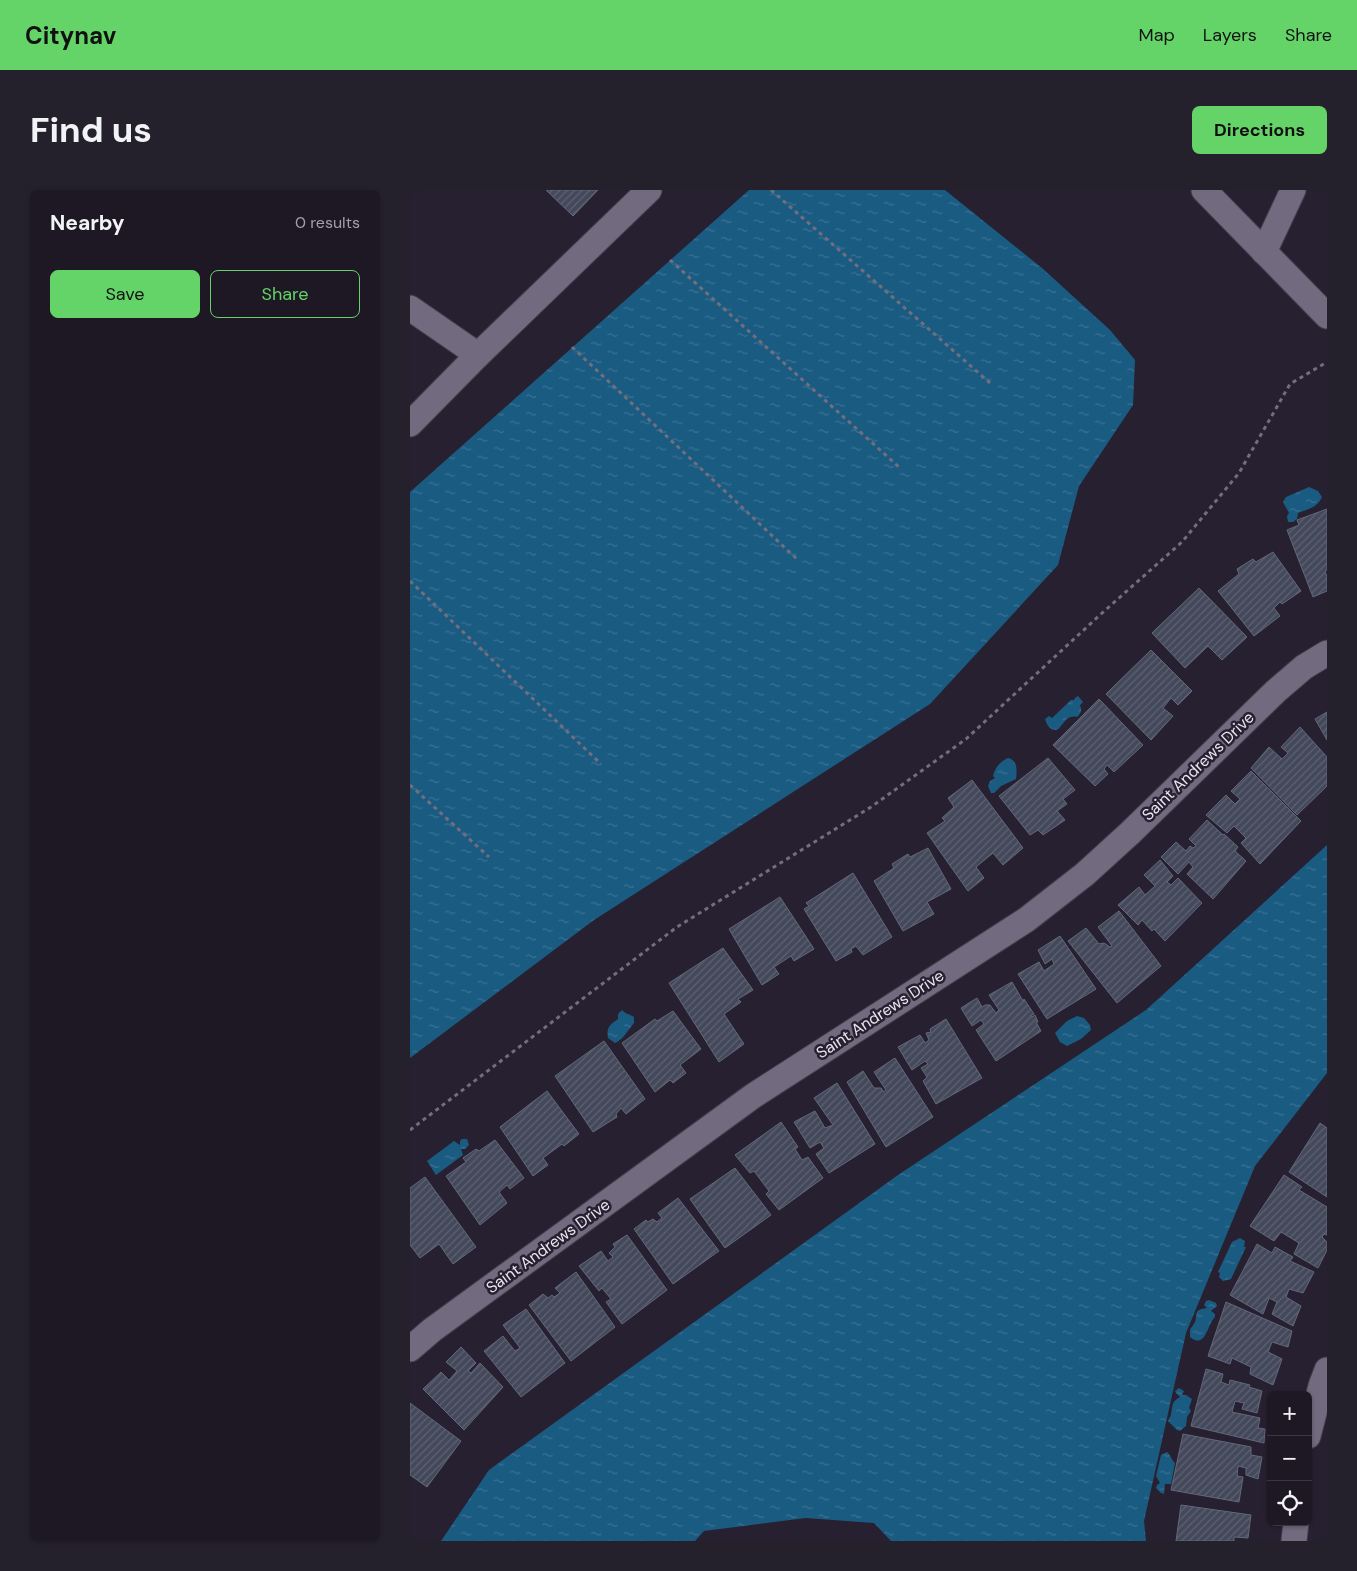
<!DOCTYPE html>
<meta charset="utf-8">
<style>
body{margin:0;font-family:"DM Sans",sans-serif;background:#25212c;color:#f1f3f6}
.controls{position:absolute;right:15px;bottom:15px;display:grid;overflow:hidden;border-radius:8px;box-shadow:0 1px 4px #0004}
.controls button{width:45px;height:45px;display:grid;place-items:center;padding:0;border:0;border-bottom:1px solid #3b3741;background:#1d1824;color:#f1f3f6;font:25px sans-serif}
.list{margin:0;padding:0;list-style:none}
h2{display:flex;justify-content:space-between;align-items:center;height:65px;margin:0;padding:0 20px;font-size:21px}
h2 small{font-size:16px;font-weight:400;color:#a0a0a6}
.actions{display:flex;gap:10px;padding:15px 20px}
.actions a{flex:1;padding:11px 0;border:1px solid #64d468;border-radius:8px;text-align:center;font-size:18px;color:#64d468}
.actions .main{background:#64d468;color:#111}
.icon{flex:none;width:28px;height:28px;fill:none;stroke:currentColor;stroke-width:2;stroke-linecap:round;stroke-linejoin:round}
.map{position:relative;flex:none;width:917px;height:1351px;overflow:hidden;border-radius:8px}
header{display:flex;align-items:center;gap:30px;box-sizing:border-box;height:70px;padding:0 25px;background:#64d468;color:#111}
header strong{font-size:24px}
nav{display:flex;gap:28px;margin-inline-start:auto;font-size:18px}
.intro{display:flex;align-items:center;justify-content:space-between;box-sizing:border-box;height:120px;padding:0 30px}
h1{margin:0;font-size:35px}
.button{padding:12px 22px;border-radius:8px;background:#64d468;color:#111;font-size:18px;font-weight:700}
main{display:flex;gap:30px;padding:0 30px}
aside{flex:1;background:#1d1824;border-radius:8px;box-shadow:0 1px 4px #0004}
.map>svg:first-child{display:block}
.water{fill:url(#water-ripples)}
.building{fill:url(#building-hatch);stroke:#62687b}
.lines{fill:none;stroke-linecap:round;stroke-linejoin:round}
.minor-casing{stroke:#443e4b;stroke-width:27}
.path{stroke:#746e7c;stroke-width:3;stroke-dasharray:4 4;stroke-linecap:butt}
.minor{stroke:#726a7e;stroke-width:25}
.labels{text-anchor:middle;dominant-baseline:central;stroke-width:5;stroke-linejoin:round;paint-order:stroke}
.street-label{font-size:16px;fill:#eae5f0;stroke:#272030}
</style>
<header>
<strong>Citynav</strong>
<nav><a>Map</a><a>Layers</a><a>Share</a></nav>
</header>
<div class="intro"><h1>Find us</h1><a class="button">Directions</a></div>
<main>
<aside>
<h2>Nearby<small>0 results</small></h2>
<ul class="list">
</ul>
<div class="actions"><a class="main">Save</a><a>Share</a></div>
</aside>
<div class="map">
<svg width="917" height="1351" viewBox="0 0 917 1351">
<defs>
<pattern id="water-ripples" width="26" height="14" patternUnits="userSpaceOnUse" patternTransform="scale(1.25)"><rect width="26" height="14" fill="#1a5b82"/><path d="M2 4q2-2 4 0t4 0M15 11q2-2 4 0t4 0" fill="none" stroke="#3b7294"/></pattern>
<pattern id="building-hatch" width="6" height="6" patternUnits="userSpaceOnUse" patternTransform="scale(1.25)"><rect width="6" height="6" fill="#43485a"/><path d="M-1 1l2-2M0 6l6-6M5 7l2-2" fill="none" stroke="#5e6272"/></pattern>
</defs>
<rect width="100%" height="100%" fill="#272030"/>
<g class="water">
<path d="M339 0H535L632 78 700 140 725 170 723 215 669 296 648 375 520 514 184 730 0 868V302Z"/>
<path d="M899 297 908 301 912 307C907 318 898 319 888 323L887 329 883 332H878L877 326 879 323 873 312 876 307Z"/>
<path d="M668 506 673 512 670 515C672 521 671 523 667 527 656 524 654 535 647 540 639 540 637 535 635 529L639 526 642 528 661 510H664L665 508Z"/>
<path d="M598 568C608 570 607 581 606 589L591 596 584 603H581L578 596 580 591 585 588 583 586C585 577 590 572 598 568Z"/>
<path d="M917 655V883L845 976 776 1143 734 1331 736 1351H481L464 1333 396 1328 294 1341 285 1351H31L79 1280 488 985 736 820Z"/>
<path d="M212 820C215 824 220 824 224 827V833C218 840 213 850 205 853L198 848C196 837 200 835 208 829V824Z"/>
<path d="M667 826 674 828 680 835 681 840 671 849 657 856 650 852 645 843 657 831Z"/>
<path d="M52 949H57L59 955 55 959H51L53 965 26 985 17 971 44 951 50 955V951Z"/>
<path d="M830 1048 835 1051 834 1057H836L821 1089 813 1091 809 1087 810 1083 808 1082 822 1052Z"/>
<path d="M799 1110 806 1113 807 1116 801 1121 805 1124V1127C797 1134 796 1160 780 1147V1140C780 1139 784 1134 785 1132 788 1123 783 1120 797 1118L794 1115 796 1111Z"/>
<path d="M769 1198 774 1201 772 1205H776L782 1209 779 1218 781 1221 777 1227 776 1236 770 1241 767 1240 758 1231C759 1229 761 1226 761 1224 763 1215 761 1212 770 1207L766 1203 765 1201Z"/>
<path d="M757 1262C761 1265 761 1270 765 1273L761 1294H755L754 1304 751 1303 746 1298 747 1295 750 1293 746 1286 751 1265Z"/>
</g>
<g class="building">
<path d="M136 0H188L163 26Z"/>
<path d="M917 319V380L915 381 917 387V401L903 407 877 340 889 335 887 330Z"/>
<path d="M863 362 891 401 872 414 870 412 864 418 870 426 844 446 808 401 829 384 827 379 843 369 846 372Z"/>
<path d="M789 398 837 447 812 470 798 456 775 478 742 443Z"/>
<path d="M741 460 782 501 768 515 761 508 753 518 763 526 741 550 696 504Z"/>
<path d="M689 509 733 555 704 582 697 575 694 579 698 584 685 596 643 555Z"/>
<path d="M917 522V550L905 529Z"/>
<path d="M890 537 917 567V596L887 625 841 578 859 557 872 569 878 563 871 557Z"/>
<path d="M638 568 665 600 653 609 657 614 647 621 655 630 633 645 628 640 620 645 589 606Z"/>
<path d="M841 581 891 631 850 674 831 653 836 648 824 636 817 643 796 625 816 605 825 614 830 609 821 601Z"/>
<path d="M562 590 613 658 593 675 583 663 566 677 574 688 558 701 517 643 535 631 532 628 544 617 538 608Z"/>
<path d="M797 630 813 645 814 644 828 657 825 661 836 671 803 709 777 684 783 677 779 672 768 684 751 667 766 652 776 661 780 656 783 658 786 656 779 649Z"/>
<path d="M518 658 541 699 517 712 524 724 493 741 464 691 484 678 482 674 498 664 500 667Z"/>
<path d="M750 670 763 686 757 692 761 695 768 688 792 713 755 751 744 739 742 741 732 730 728 735 708 715 729 697 735 705 745 696 734 685Z"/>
<path d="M443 683 482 747 453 765 446 756 441 759 442 762 426 771 394 719 399 716 396 713Z"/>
<path d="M370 707 404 759 384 771 381 766 364 777 369 784 352 795 319 739Z"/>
<path d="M709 721 751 776 707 813 658 751 676 738 689 754 694 753 700 757 702 756 688 737Z"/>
<path d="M650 746 686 799 637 829 608 784 629 772 634 781 644 774 642 769 635 774 628 760Z"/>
<path d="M313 758 343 800 328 809 331 812 314 824 334 854 309 872 259 793Z"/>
<path d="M602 792 613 811 614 809 624 824 620 826 622 827 625 825 628 832H626L631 841 586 871 566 840 574 834 571 830 562 836 551 818 567 808 572 817 575 815H580L586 823 589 820 579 805Z"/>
<path d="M263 821 291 859 270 875 276 883 263 893 260 890 245 902 212 853 245 829 247 831Z"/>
<path d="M536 829 572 888 526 914 513 891 517 887 511 878 518 874 515 871 502 880 488 857 510 845 515 853 519 850 516 843 521 842 520 839Z"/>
<path d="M194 851 235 909 216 924 211 918 206 924 207 927 183 942 145 886Z"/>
<path d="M485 868 523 927 476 957 437 892 453 881 464 898H471L474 902 476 900 464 882Z"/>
<path d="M427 893 465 954 419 983 406 964 414 958 410 952 400 958 384 932 405 921 415 938 423 935 404 908Z"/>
<path d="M137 901 169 944 154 956 152 954 133 968 138 975 123 986 90 937Z"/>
<path d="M371 932 388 957 385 959 392 970 398 967 413 988 369 1020 356 1004 359 1001 344 981 340 983 325 965Z"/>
<path d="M910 933 917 938V1007L879 982Z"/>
<path d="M85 950 114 988 100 999 97 995 89 1002 97 1013 70 1035 36 986 56 972 53 968 66 959 69 961Z"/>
<path d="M325 978 361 1025 315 1058 280 1009Z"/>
<path d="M874 985 892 997 889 1000 917 1017V1045L914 1044 912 1047 917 1052V1060L908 1078 884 1064 889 1053 871 1042 864 1051 840 1036Z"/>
<path d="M15 987 66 1057 43 1074 29 1054 10 1068 0 1055V998Z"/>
<path d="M268 1008 309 1061 263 1094 224 1039 236 1030 238 1032 243 1029 247 1032 252 1028 248 1023Z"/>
<path d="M217 1045 257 1100 212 1134 196 1112 201 1109 192 1098 189 1101 169 1076 191 1061 198 1071 203 1067 199 1063 205 1057 203 1054Z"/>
<path d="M847 1054 862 1063 865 1057 883 1067 880 1071 904 1082 893 1103 879 1099 876 1107 891 1116 883 1136 862 1124 867 1112 859 1108 853 1124 820 1105Z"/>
<path d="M166 1082 205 1137 161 1171 119 1115 133 1104 138 1108 142 1105 144 1107 150 1103 145 1098Z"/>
<path d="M816 1112 882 1141 878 1157 862 1152 858 1162 872 1169 863 1195 840 1184 841 1177 822 1168 820 1174 798 1166Z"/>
<path d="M116 1119 155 1173 111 1207 74 1161 93 1146 105 1161 110 1158 93 1135Z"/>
<path d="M51 1157 66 1173 58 1181 61 1183 70 1173 93 1197 54 1240 13 1199 31 1182 39 1190 47 1181 36 1172Z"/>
<path d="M796 1179 813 1184 811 1192 819 1195 820 1190 840 1195 839 1197 852 1201 847 1223 832 1219 834 1213 825 1211 822 1222 850 1228 848 1238 855 1239 854 1253 781 1236Z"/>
<path d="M0 1213 51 1251 17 1297 0 1285Z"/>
<path d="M773 1244 841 1257V1265L852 1267 848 1289 836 1285V1278L828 1276 827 1286 833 1287 829 1312 761 1300Z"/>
<path d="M771 1315 841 1325 838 1348 824 1347V1351H766Z"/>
</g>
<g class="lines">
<g class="minor-casing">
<g id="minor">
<path d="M794 0 917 126"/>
<path d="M854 62 883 0"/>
<path d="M0 118 68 165"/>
<path d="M0 234 68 165 239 0"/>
<path d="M0 1159 22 1140 343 906 616 730 675 684 720 643 866 501 894 477 917 463"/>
<path d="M898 1246 911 1196 917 1180"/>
<path d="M884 1351 886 1332"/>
</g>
</g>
<g class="path">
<path d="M361 0 580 193"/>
<path d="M260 70 490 278"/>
<path d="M162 157 389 371"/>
<path d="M0 391 191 574"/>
<path d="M0 595 79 667"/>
<path d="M0 940 267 737 461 617 556 549 691 424 772 352 829 283 880 194 917 172"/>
</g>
<use href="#minor" class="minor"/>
</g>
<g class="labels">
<g class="street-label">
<text transform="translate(788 576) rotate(-44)">Saint Andrews Drive</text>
<text transform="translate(470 824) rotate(-33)">Saint Andrews Drive</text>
<text transform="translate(138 1056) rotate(-36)">Saint Andrews Drive</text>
</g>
</g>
</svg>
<div class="controls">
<button>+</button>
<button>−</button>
<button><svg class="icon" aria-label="locate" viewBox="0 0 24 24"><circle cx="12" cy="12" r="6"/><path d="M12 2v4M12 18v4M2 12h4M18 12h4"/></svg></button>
</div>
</div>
</main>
